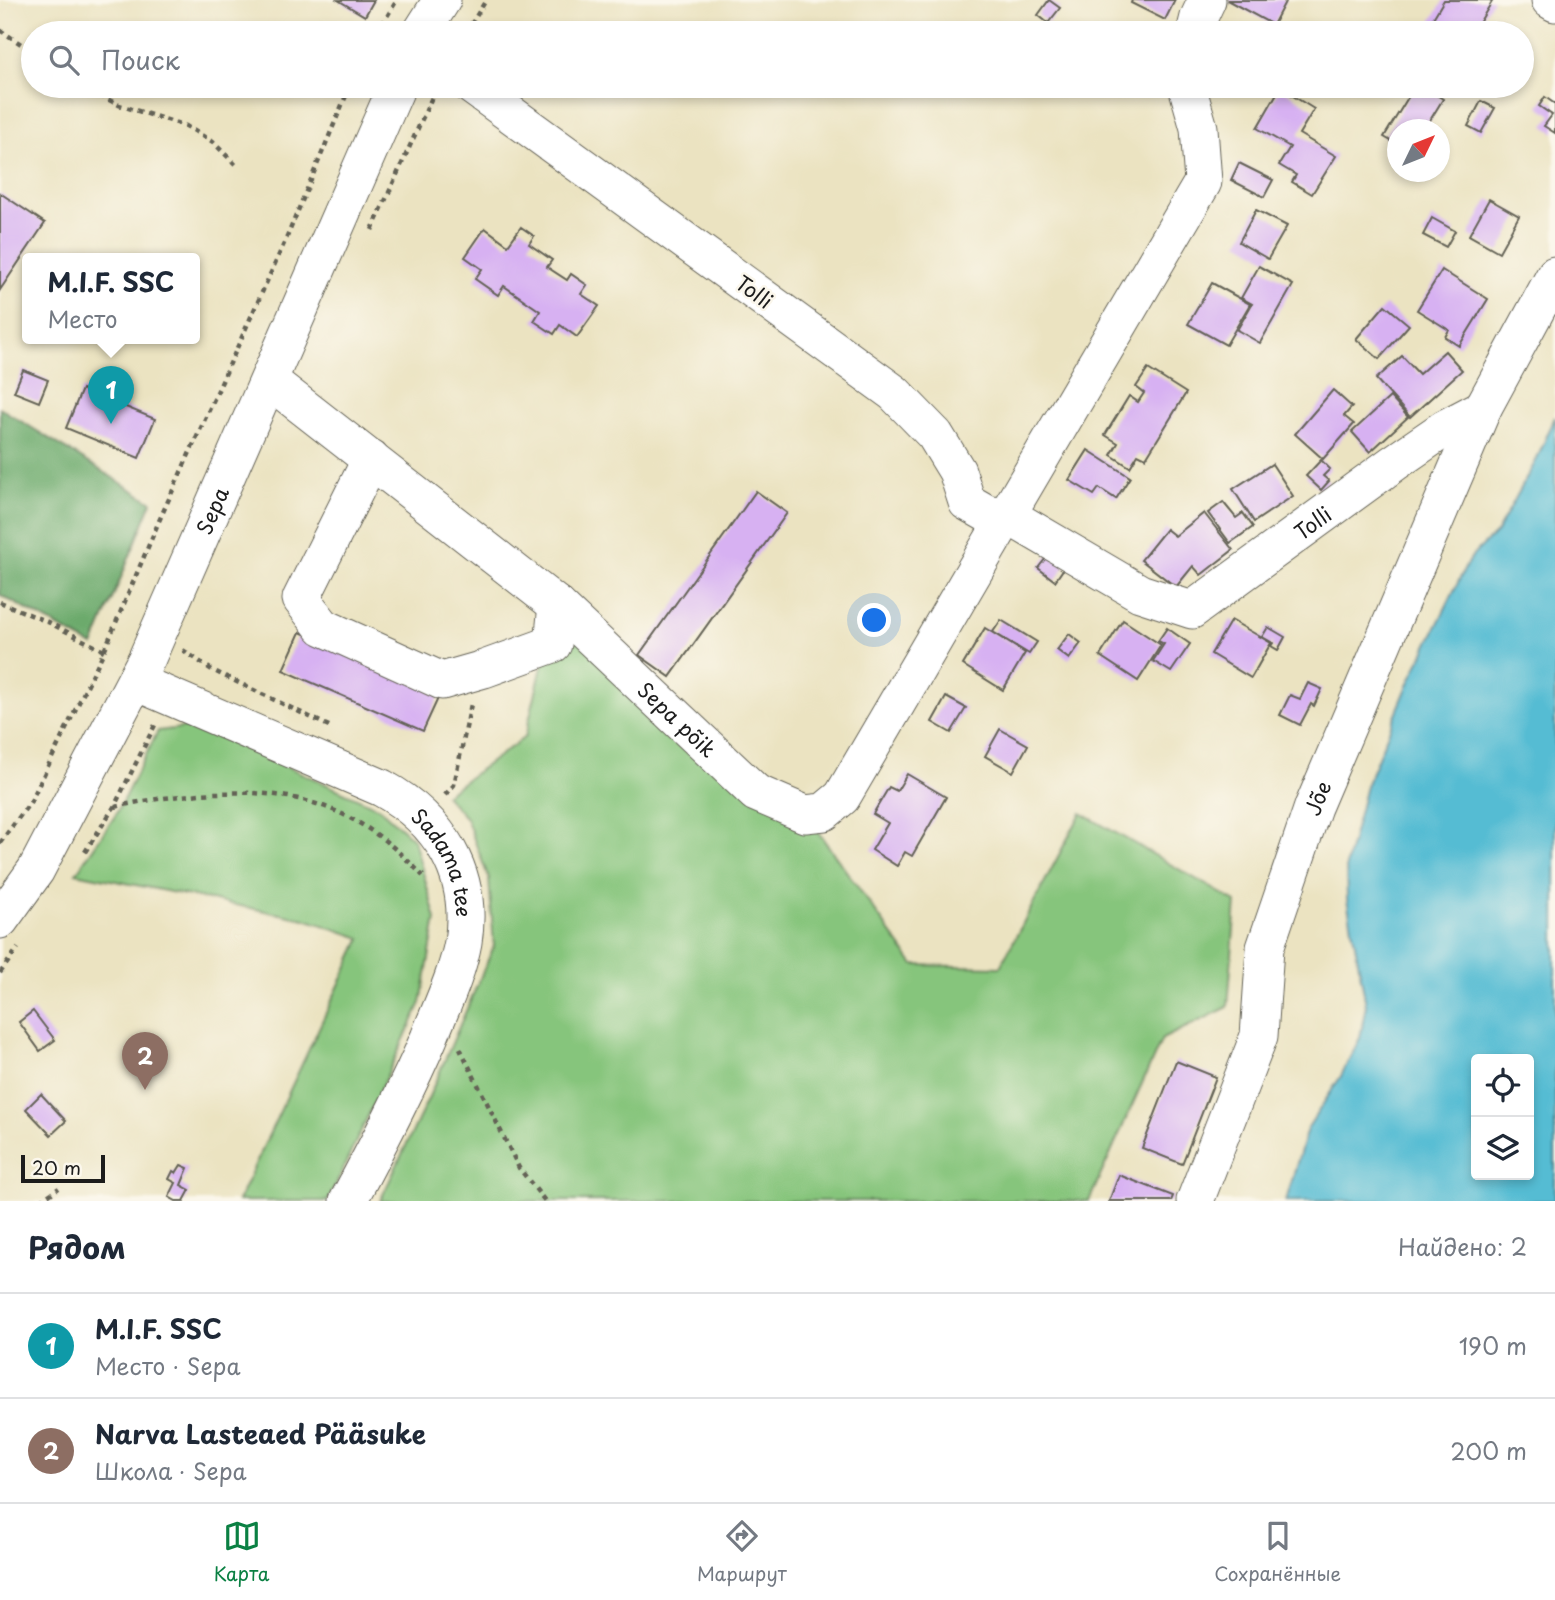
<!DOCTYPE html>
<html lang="ru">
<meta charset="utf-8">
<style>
body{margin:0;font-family:"Playpen Sans",sans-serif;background:#f2f2f3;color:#1f2937}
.controls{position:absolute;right:21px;bottom:21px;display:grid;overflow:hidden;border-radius:7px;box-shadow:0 4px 10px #0003}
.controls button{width:63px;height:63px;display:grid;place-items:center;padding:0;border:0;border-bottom:2px solid #e0e1e3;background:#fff;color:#1f2937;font:35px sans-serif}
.compass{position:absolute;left:1387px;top:119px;width:63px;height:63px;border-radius:50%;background:#fff;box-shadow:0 4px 10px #0003;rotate:47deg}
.scale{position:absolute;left:21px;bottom:18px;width:84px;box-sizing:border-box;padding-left:7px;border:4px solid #1c1c1c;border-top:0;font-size:19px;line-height:24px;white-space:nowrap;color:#1c1c1c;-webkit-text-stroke:5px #fbf7ec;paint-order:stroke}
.you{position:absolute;left:875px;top:621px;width:24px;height:24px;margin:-18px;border:5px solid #fff;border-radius:50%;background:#1a73e8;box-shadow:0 0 0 10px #1a73e833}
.badge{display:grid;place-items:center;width:46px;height:46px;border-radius:50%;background:#0b8043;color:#fff;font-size:23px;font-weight:700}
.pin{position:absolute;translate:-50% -58px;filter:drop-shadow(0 2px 4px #0008)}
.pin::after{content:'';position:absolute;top:37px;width:24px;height:21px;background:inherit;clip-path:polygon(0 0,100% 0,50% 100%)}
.popup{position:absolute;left:22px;top:253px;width:178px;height:91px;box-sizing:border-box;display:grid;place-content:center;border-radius:7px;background:#fff;filter:drop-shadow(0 2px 5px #0005);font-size:23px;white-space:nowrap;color:#747a83}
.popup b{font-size:26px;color:#1f2937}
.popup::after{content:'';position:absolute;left:50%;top:100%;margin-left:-14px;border:14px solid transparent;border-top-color:#fff}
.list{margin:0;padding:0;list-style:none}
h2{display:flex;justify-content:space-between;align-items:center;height:91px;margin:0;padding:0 28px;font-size:30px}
h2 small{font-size:23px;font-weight:400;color:#747a83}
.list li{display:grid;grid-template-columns:46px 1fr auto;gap:21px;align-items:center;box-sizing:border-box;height:105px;padding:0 28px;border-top:2px solid #e0e1e3}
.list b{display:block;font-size:26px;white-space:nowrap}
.list p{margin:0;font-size:23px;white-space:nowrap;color:#747a83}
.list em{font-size:23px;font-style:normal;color:#747a83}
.icon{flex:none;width:38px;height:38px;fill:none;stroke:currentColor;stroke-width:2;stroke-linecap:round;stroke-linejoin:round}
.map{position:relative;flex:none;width:1555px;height:1201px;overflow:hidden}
.search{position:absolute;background:#fff;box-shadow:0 4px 10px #0003;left:21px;right:21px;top:21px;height:77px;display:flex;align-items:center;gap:18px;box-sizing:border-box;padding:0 24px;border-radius:38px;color:#747a83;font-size:26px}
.sheet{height:301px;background:#fff}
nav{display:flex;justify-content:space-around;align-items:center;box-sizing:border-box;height:98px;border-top:2px solid #e0e1e3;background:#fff;font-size:19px;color:#747a83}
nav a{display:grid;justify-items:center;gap:4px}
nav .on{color:#0b8043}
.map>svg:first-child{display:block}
.green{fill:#86c57c;stroke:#51704c;stroke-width:2}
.forest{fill:#6caa6c;stroke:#446344;stroke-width:2}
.water{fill:#55bcd3;stroke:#386c78;stroke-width:2;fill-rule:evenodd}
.building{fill:#d7b1f2}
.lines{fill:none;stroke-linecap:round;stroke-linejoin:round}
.minor-casing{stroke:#646256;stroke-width:39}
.path{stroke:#646256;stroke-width:4.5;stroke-dasharray:5 5;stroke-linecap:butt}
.minor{stroke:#fff;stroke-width:37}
.labels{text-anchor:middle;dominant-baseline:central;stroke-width:5;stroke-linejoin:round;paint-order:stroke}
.street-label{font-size:21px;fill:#1c1c1c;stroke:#fbf7ec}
</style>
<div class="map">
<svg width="1555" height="1201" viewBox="0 0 1555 1201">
<rect width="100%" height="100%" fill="#fbf7ec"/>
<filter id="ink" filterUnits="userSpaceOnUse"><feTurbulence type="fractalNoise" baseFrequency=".0143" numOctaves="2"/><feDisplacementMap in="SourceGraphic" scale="14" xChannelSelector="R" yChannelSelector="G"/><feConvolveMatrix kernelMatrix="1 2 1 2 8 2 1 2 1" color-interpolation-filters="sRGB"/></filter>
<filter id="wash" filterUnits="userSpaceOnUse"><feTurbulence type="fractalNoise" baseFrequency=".00686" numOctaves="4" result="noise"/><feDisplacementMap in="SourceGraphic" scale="28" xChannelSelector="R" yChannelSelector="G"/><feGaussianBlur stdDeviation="1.57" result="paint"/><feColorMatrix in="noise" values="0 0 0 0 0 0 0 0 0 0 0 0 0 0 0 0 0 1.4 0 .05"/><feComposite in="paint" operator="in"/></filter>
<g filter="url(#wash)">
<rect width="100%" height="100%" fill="#ebe3c1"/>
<g class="green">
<path d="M557 605 805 814 914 965 1000 967 1081 813 1236 902 1228 1007 1162 1039 1089 1201H380L428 1099 494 946 489 879 466 818 445 795 525 737Z"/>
<path d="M197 726 379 808 414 840 436 919 421 1003 328 1201H238L361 938 305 919 76 873 115 816 158 731Z"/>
</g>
<path class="forest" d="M0 408 152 502 93 646 0 595Z"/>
<path class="water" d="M1555 417V1201H1286L1307 1129 1341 1076 1360 1038 1366 1005 1347 900 1346 864 1366 786 1408 685 1466 566 1473 555 1497 532 1537 459ZM1476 1059H1529V1175H1476Z"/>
<g id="blocks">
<g class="building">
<path d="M338 0H374L365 16Z"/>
<path d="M1049 0 1060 8 1048 23 1038 15Z"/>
<path d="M1132 0H1175L1165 20 1131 3Z"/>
<path d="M1227 0H1286L1273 25Z"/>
<path d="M1444 0H1493L1473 33H1432L1426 30Z"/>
<path d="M1399 23 1418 33H1393Z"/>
<path d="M1415 86H1422L1443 99 1424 130H1398V145L1384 137Z"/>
<path d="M1280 88 1314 109 1299 134 1336 156 1312 194 1292 182 1296 175 1279 165 1290 147 1257 128Z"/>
<path d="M1545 97 1555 104V133L1544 126 1552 115 1539 106Z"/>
<path d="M1481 101 1495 108 1481 133 1468 126Z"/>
<path d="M1239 163 1273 180 1264 197 1231 180Z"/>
<path d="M0 193 45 223 0 290Z"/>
<path d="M1489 199 1519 216 1499 252 1469 235Z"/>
<path d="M1256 210 1287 226 1268 259 1239 242Z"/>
<path d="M1432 218 1455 231 1446 247 1423 235Z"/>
<path d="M521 227 534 236 529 244 552 260 547 267 567 280 571 274 587 285 581 294 599 306 577 337 560 325 554 334 534 321 540 311 504 286 498 295 475 279 482 269 465 257 485 228 508 245Z"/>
<path d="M1259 266 1293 285 1260 343 1237 330 1252 304 1241 298Z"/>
<path d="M1442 270 1488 299 1459 346 1445 337 1449 330 1417 310Z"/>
<path d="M1212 283 1250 304 1226 345 1188 324Z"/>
<path d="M1385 305 1409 325 1379 359 1356 339Z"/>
<path d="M1445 351 1462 370 1410 417 1376 379 1402 356 1419 374Z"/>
<path d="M1148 369 1186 393 1146 458 1138 454 1130 467 1111 455 1118 443 1105 435 1129 396 1138 402 1144 393 1136 387Z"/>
<path d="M23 370 48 380 39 402 14 392Z"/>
<path d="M82 389 155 419 139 458 66 428Z"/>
<path d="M1333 390 1352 407 1344 416 1354 424 1323 459 1295 434Z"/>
<path d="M1390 397 1408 417 1370 452 1352 432Z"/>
<path d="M1088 450 1130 477 1116 499 1099 488 1094 495 1069 480Z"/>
<path d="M1321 460 1330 469 1323 476 1329 481 1321 490 1306 476Z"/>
<path d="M1272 464 1293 496 1254 522 1233 489Z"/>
<path d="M756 491 787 513 670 677 639 655Z"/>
<path d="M1223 502 1236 518 1243 513 1253 527 1230 543 1208 513Z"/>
<path d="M1204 513 1233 550 1201 575 1193 566 1176 587 1141 560 1166 529 1175 536Z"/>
<path d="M1050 553 1066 565 1055 581 1038 568Z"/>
<path d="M1001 620 1037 642 1029 654 993 632Z"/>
<path d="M1123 620 1161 645 1138 681 1100 656Z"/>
<path d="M1231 620 1271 643 1251 678 1211 654Z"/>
<path d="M1268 627 1285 637 1278 650 1271 646 1273 643 1262 637Z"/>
<path d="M985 628 1025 653 1003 690 963 665Z"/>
<path d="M1167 628 1190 644 1171 672 1153 661 1164 644 1158 641Z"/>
<path d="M300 632 440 694 423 731 283 670Z"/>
<path d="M1069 634 1081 643 1069 659 1057 650Z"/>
<path d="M1308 683 1322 689 1314 706 1311 704 1300 725 1280 715 1290 695 1300 699Z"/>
<path d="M946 697 966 708 951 733 932 722Z"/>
<path d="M1000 729 1028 745 1013 772 985 756Z"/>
<path d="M907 774 946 797 912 856 905 852 897 866 872 850 888 823 873 814 889 787 897 791Z"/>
<path d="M33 1011 55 1040 40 1051 19 1022Z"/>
<path d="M1176 1061 1216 1077 1182 1164 1142 1148Z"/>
<path d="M41 1094 66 1121 51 1135 26 1109Z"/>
<path d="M181 1165 188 1168 181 1185 190 1190 184 1201H176L169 1197 176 1183 169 1179 173 1171 176 1173Z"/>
<path d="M1119 1175 1173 1196 1171 1201H1109Z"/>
</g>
</g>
</g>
<g filter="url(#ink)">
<use href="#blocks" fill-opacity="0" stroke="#646256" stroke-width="2"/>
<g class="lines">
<g class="minor-casing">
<g id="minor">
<path d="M1550 0 1555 3"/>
<path d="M421 33 442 0"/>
<path d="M1195 33 1199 17 1207 0"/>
<path id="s1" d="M1187 86 1199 128 1203 182 1007 515 1140 593 1192 610 1394 463 1445 428 1483 408"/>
<path id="s2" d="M270 381 557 605 756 793 805 814 824 812 842 797 1007 515 988 514 967 502 957 471 935 435 894 393 472 86"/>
<path d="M371 459 301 599 323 627 442 681 484 669 553 644 557 605"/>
<path id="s3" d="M136 682 382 788C440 820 474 874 463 942 457 975 441 1007 429 1038 405 1094 377 1147 348 1201"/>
<path id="s4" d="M0 920 36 870 147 658 397 86"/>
<path id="s5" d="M1195 1201 1259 1036 1265 948 1313 807 1483 408 1555 275"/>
</g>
</g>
<g class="path">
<path d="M0 30 33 52"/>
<path d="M377 33 397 0"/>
<path d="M466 33 486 0"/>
<path d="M82 86 119 105 186 126 213 142 238 167"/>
<path d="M372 230 437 86"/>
<path d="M0 602 50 623 104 651"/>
<path d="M183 650 212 670 333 728"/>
<path d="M445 795 454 785 471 704"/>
<path d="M115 807C144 800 171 797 200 794 294 787 357 805 423 876"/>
<path d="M0 843 31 801 104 651 159 521 287 237 350 86"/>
<path d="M85 852 114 807 155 725"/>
<path d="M0 973 18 948"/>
<path d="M460 1048 519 1168 545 1201"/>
<path d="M40 1201 59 1188"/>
</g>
<use href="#minor" class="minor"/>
</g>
</g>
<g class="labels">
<g class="street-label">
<text transform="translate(755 291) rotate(36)">Tolli</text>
<text stroke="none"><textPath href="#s4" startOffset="462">Sepa</textPath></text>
<text stroke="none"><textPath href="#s1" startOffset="842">Tolli</textPath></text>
<text stroke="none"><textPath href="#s2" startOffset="530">Sepa põik</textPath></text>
<text stroke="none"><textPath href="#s5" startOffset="424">Jõe</textPath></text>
<text stroke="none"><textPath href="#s3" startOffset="369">Sadama tee</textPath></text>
</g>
</g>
</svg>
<div class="controls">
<button><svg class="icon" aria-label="locate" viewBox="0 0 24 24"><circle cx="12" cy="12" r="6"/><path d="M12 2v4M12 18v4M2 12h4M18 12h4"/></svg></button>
<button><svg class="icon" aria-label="layers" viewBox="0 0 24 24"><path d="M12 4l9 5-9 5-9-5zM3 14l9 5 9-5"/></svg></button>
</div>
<svg class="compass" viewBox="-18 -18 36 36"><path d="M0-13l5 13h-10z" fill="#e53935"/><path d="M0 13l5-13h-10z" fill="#747a83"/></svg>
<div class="scale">20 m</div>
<div class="you"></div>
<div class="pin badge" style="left:111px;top:424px;background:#0f9aa8">1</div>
<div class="popup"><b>M.I.F. SSC</b>Место</div>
<div class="pin badge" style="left:145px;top:1090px;background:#8d6e63">2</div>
<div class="search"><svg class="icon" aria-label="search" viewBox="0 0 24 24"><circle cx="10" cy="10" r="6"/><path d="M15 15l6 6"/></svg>Поиск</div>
</div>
<section class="sheet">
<h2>Рядом<small>Найдено: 2</small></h2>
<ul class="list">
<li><span class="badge" style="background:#0f9aa8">1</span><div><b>M.I.F. SSC</b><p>Место · Sepa</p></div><em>190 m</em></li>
<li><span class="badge" style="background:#8d6e63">2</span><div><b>Narva Lasteaed Pääsuke</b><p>Школа · Sepa</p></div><em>200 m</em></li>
</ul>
</section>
<nav>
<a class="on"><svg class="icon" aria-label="map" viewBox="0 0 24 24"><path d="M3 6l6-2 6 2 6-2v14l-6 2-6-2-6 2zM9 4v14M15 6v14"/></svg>Карта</a>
<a><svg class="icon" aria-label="directions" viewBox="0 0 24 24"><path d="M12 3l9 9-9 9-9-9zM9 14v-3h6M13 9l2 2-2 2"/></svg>Маршрут</a>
<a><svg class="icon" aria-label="saved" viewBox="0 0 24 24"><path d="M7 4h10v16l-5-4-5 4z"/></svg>Сохранённые</a>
</nav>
